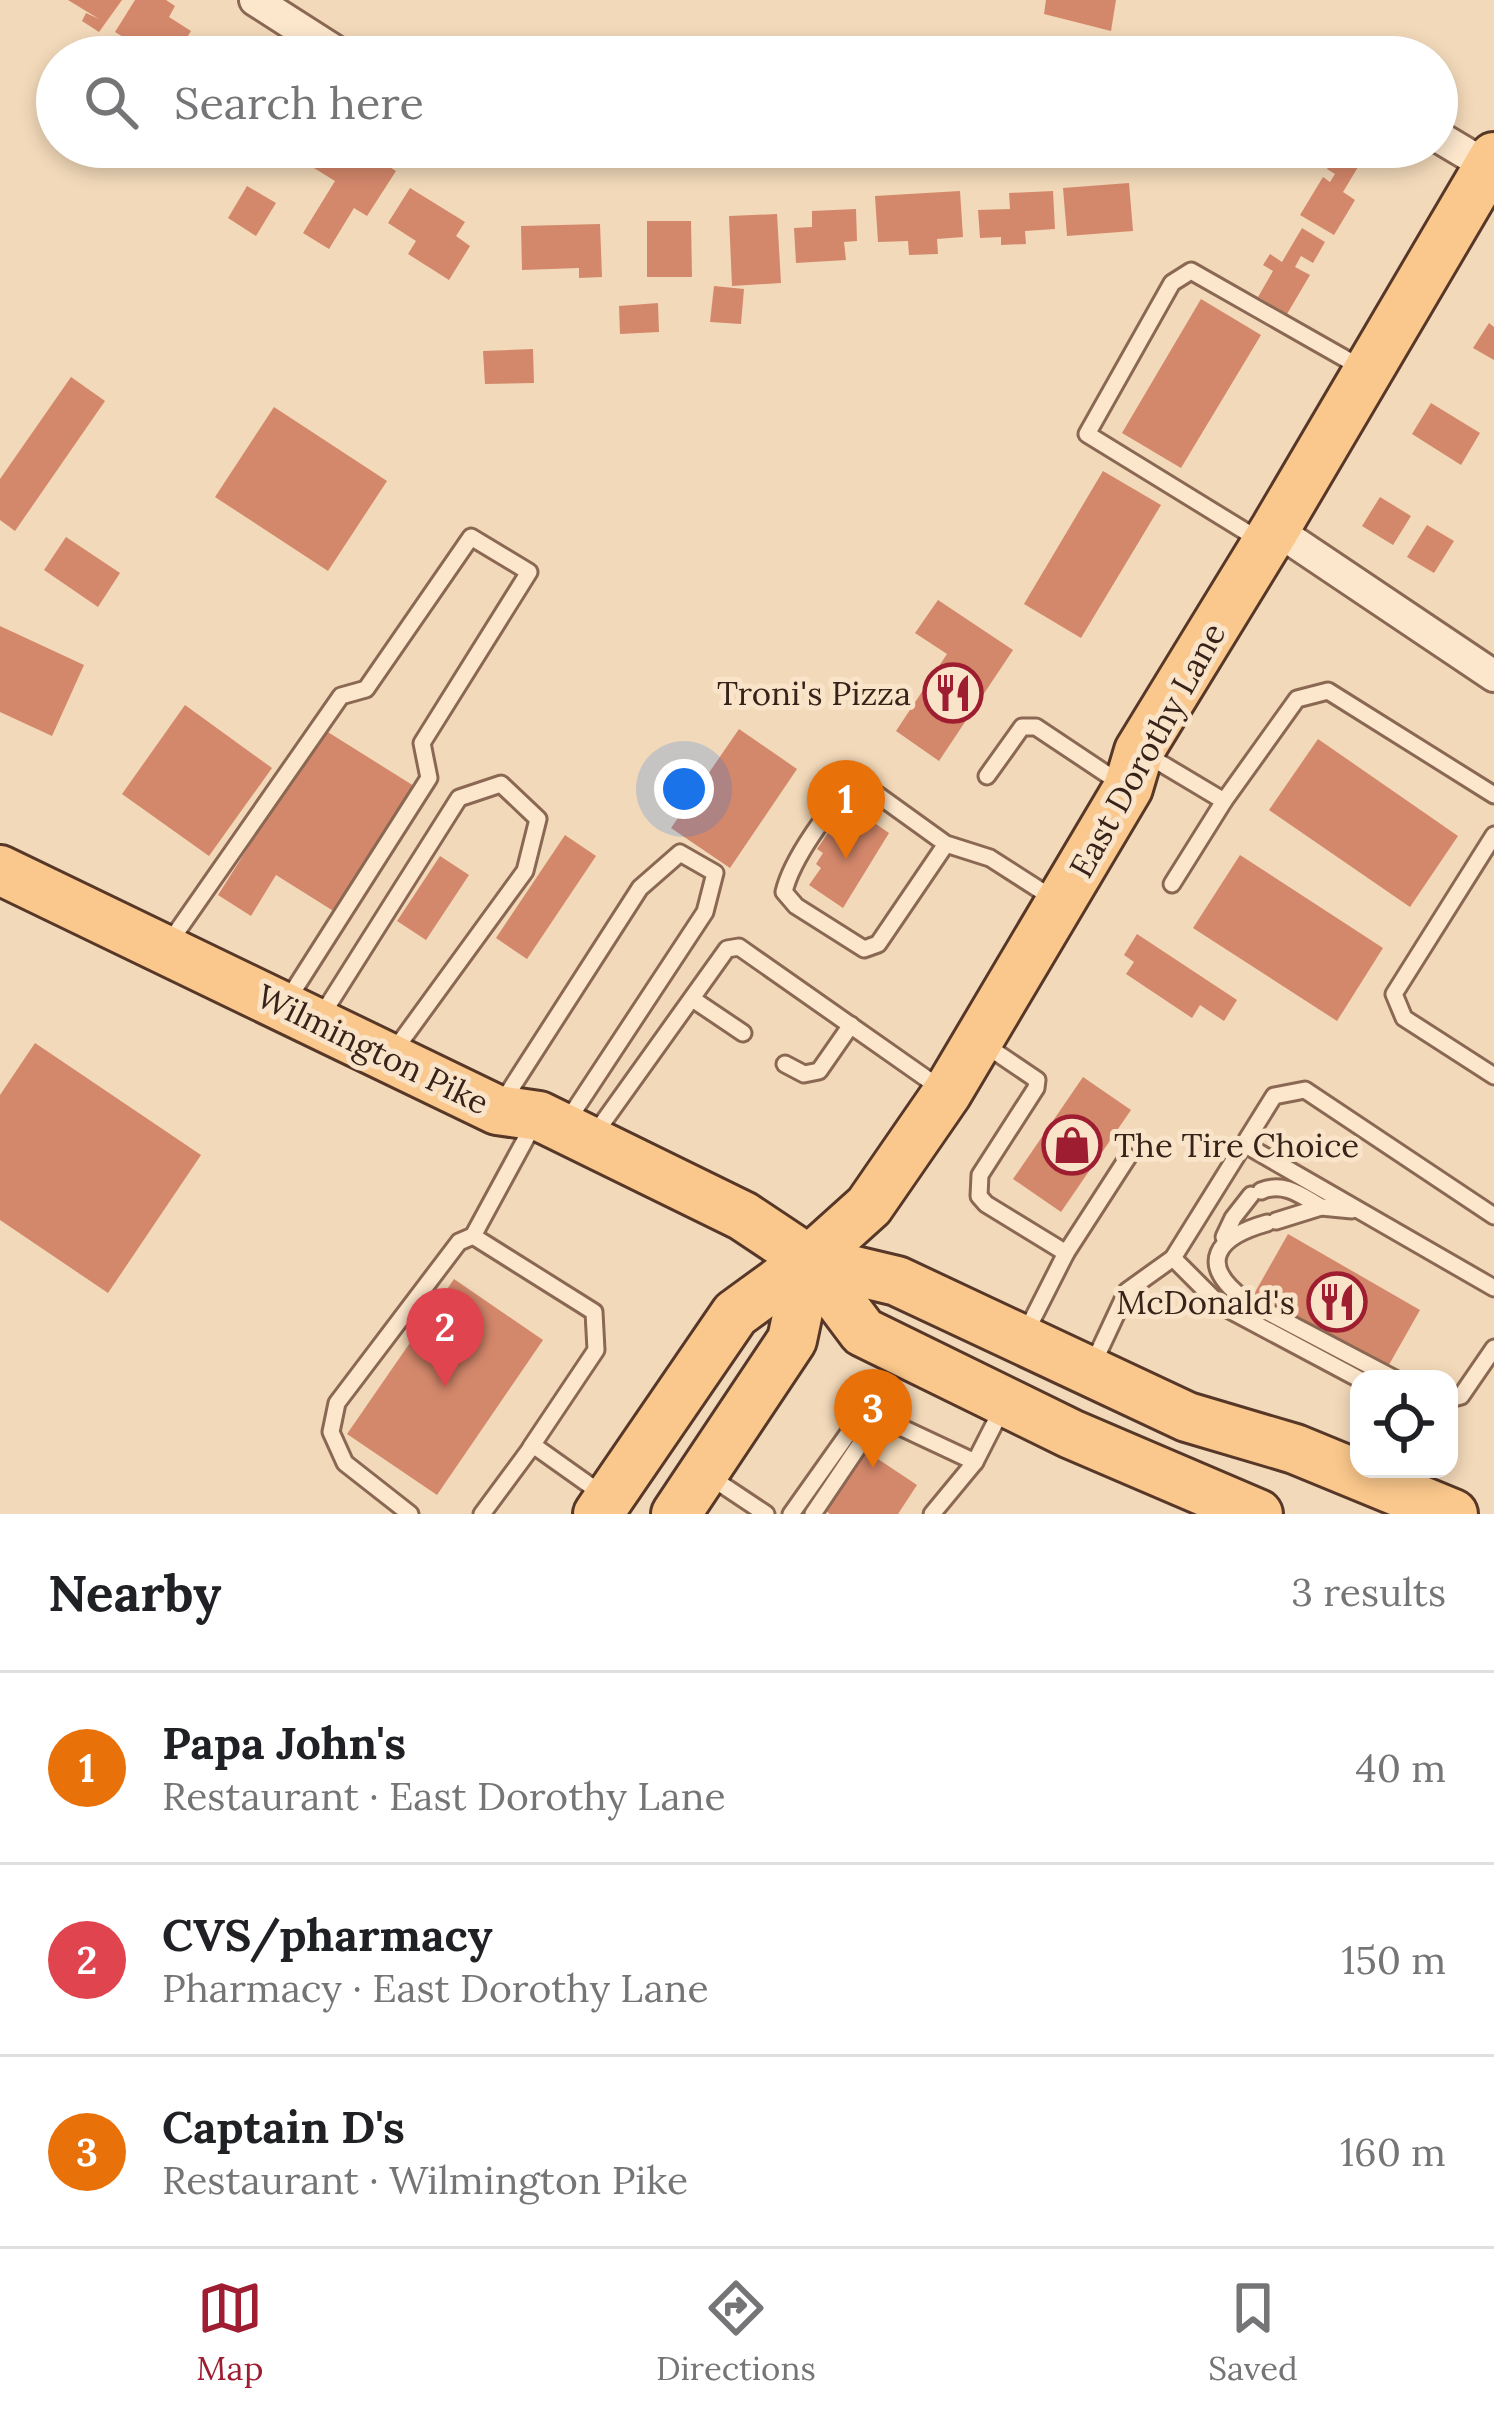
<!DOCTYPE html>
<meta charset="utf-8">
<style>
body{margin:0;font-family:Lora,serif;background:#f6f6f6;color:#202124}
.controls{position:absolute;right:36px;bottom:36px;display:grid;overflow:hidden;border-radius:24px;box-shadow:0 6px 18px #0003}
.controls button{width:108px;height:108px;display:grid;place-items:center;padding:0;border:0;border-bottom:3px solid #e0e0e0;background:#fff;color:#202124;font:60px sans-serif}
.you{position:absolute;left:684px;top:789px;width:42px;height:42px;margin:-30px;border:9px solid #fff;border-radius:50%;background:#1a73e8;box-shadow:0 0 0 18px #1a73e833}
.badge{display:grid;place-items:center;width:78px;height:78px;border-radius:50%;background:#9e1d30;color:#fff;font-size:39px;font-weight:700}
.pin{position:absolute;translate:-50% -99px;filter:drop-shadow(0 3px 6px #0008)}
.pin::after{content:'';position:absolute;top:63px;width:42px;height:36px;background:inherit;clip-path:polygon(0 0,100% 0,50% 100%)}
.list{margin:0;padding:0;list-style:none}
h2{display:flex;justify-content:space-between;align-items:center;height:156px;margin:0;padding:0 48px;font-size:51px}
h2 small{font-size:39px;font-weight:400;color:#757577}
.list li{display:grid;grid-template-columns:78px 1fr auto;gap:36px;align-items:center;box-sizing:border-box;height:192px;padding:0 48px;border-top:3px solid #e0e0e0}
.list b{display:block;font-size:45px;white-space:nowrap}
.list p{margin:0;font-size:39px;white-space:nowrap;color:#757577}
.list em{font-size:39px;font-style:normal;color:#757577}
.icon{flex:none;width:66px;height:66px;fill:none;stroke:currentColor;stroke-width:2;stroke-linecap:round;stroke-linejoin:round}
.map{position:relative;flex:none;width:1494px;height:1514px;overflow:hidden}
.search{position:absolute;background:#fff;box-shadow:0 6px 18px #0003;left:36px;right:36px;top:36px;height:132px;display:flex;align-items:center;gap:30px;box-sizing:border-box;padding:0 42px;border-radius:66px;color:#757577;font-size:45px}
.sheet{height:732px;background:#fff}
nav{display:flex;justify-content:space-around;align-items:center;box-sizing:border-box;height:168px;border-top:3px solid #e0e0e0;background:#fff;font-size:33px;color:#757577}
nav a{display:grid;justify-items:center;gap:6px}
nav .on{color:#9e1d30}
.map>svg:first-child{display:block}
.building{fill:#d4886b}
.lines{fill:none;stroke-linecap:round;stroke-linejoin:round}
.lane-casing{stroke:#8a6853;stroke-width:21}
.street-casing{stroke:#8a6853;stroke-width:36}
.primary-casing{stroke:#563728;stroke-width:54}
.lane{stroke:#fce7cd;stroke-width:15}
.street{stroke:#fce7cd;stroke-width:30}
.primary{stroke:#fac88c;stroke-width:48}
.labels{text-anchor:middle;dominant-baseline:central;stroke-width:10;stroke-linejoin:round;paint-order:stroke}
.poi-label{font-size:33px;fill:#372319;stroke:#f9e4ca;text-anchor:end}
.street-label{font-size:33px;fill:#372319;stroke:#f9e4ca}
</style>
<div class="map">
<svg width="1494" height="1514" viewBox="0 0 1494 1514">
<rect width="100%" height="100%" fill="#f2d9b9"/>
<g class="building">
<path d="M68 0H122L99 32 82 21 86 13 99 19Z"/>
<path d="M135 0H166L175 6 169 17 191 31 175 57H155L115 32Z"/>
<path d="M1046 0H1116L1111 31 1044 14Z"/>
<path d="M211 36 243 57H198Z"/>
<path d="M229 147H274L261 167Z"/>
<path d="M327 147H358L396 171 367 216 354 208 329 249 303 233 335 181 314 168Z"/>
<path d="M1336 153 1358 167 1343 192 1355 200 1334 235 1300 215 1323 177 1330 182 1335 174 1327 169Z"/>
<path d="M1129 183 1133 231 1067 236 1063 188Z"/>
<path d="M247 186 276 203 256 236 228 218Z"/>
<path d="M410 188 465 222 456 236 470 246 449 280 408 254 416 241 388 223Z"/>
<path d="M960 191 963 237 937 239 938 254 909 255 908 241 878 242 875 196Z"/>
<path d="M1053 191 1055 229 1025 231 1026 244 1001 245V237L980 238 978 210 1010 209 1009 193Z"/>
<path d="M856 209 857 241 844 242 846 260 796 263 794 228 812 227V211Z"/>
<path d="M777 214 781 283 732 286 729 216Z"/>
<path d="M647 221H691L692 277H647Z"/>
<path d="M600 224 602 277 579 278V268L522 270 521 226Z"/>
<path d="M1302 228 1325 242 1313 263 1301 256 1295 267 1310 275 1287 314 1258 297 1273 271 1263 265 1270 254 1282 262Z"/>
<path d="M714 286 744 289 741 324 710 322Z"/>
<path d="M1201 299 1261 335 1181 468 1122 433Z"/>
<path d="M658 303 659 332 620 334 619 306Z"/>
<path d="M1489 323 1494 327V360L1473 348Z"/>
<path d="M533 349 534 383 485 384 483 351Z"/>
<path d="M71 377 105 401 15 531 0 520V479Z"/>
<path d="M1431 403 1480 433 1461 465 1412 434Z"/>
<path d="M274 407 387 481 328 571 215 497Z"/>
<path d="M1103 471 1161 505 1081 638 1024 604Z"/>
<path d="M1380 497 1411 516 1393 545 1362 526Z"/>
<path d="M1427 525 1454 541 1434 573 1407 557Z"/>
<path d="M66 537 120 573 98 607 44 570Z"/>
<path d="M938 600 1013 650 939 761 896 731 947 654 915 633Z"/>
<path d="M0 626 84 665 52 736 0 712Z"/>
<path d="M185 705 272 768 209 856 122 794Z"/>
<path d="M323 729 414 786 335 912 276 875 251 916 218 895Z"/>
<path d="M739 729 797 769 730 868 671 828Z"/>
<path d="M1318 739 1458 836 1410 907 1269 810Z"/>
<path d="M857 811 889 833 843 908 809 885 821 868 816 864 823 853 817 849 828 833 837 840Z"/>
<path d="M565 835 596 856 527 959 496 938Z"/>
<path d="M1240 855 1383 948 1337 1021 1193 928Z"/>
<path d="M440 856 469 875 426 940 397 921Z"/>
<path d="M1137 934 1237 1000 1224 1021 1200 1005 1192 1018 1126 974 1134 962 1124 955Z"/>
<path d="M35 1043 201 1155 108 1293 0 1220V1095Z"/>
<path d="M1083 1077 1131 1110 1061 1212 1013 1179Z"/>
<path d="M1288 1234 1420 1310 1386 1370 1254 1294Z"/>
<path d="M454 1279 543 1340 437 1495 347 1434Z"/>
<path d="M866 1451 917 1485 898 1514H830L826 1511Z"/>
</g>
<g class="lines">
<g class="lane-casing">
<g id="lane">
<path d="M1261 541 1087 434 1172 283 1191 271 1360 367"/>
<path d="M1147 755 1224 801 1297 699 1328 691 1494 795"/>
<path d="M987 776 1022 727H1036L1120 783"/>
<path d="M1494 835 1394 994 1404 1018 1494 1076"/>
<path d="M946 844 878 944 864 949 796 906 784 892C791 862 830 802 856 787L871 790 946 844 990 858 1054 899"/>
<path d="M1172 884 1224 801"/>
<path d="M169 943 341 696 366 689 471 537 529 572 422 743 429 778 285 1004"/>
<path d="M694 1000 743 1033"/>
<path d="M320 1018 459 798 501 784 538 819 525 871 391 1055"/>
<path d="M981 1042 1037 1080 1036 1088 980 1175 979 1196 986 1204 1066 1253 1025 1334"/>
<path d="M785 1064 804 1074 819 1071 851 1025"/>
<path d="M503 1101 640 888 680 853 715 873 705 912 568 1120"/>
<path d="M594 1135 727 949 739 947 940 1088"/>
<path d="M1244 1144 1494 1288"/>
<path d="M1261 1191C1284 1181 1302 1196 1321 1207"/>
<path d="M1276 1221 1321 1207 1352 1210"/>
<path d="M1267 1223C1217 1237 1196 1263 1245 1300L1395 1379"/>
<path d="M473 1236 594 1312 596 1350 531 1447"/>
<path d="M1224 1237 1233 1218 1251 1195"/>
<path d="M1066 1253 1128 1157"/>
<path d="M1173 1258 1220 1305 1359 1379"/>
<path d="M1093 1364 1127 1291 1173 1258 1274 1096 1305 1090 1494 1216"/>
<path d="M1449 1399 1461 1396 1494 1348"/>
<path d="M709 1476 766 1514"/>
<path d="M410 1514 345 1463 331 1432 337 1403 459 1242 473 1236 536 1120"/>
<path d="M482 1514 533 1445 602 1494"/>
<path d="M791 1514 852 1428 879 1417 975 1462"/>
<path d="M813 1514 877 1419"/>
<path d="M932 1514 975 1462 1003 1407"/>
</g>
</g>
<g class="street-casing">
<g id="street">
<path d="M255 0 344 57"/>
<path d="M1437 136 1494 170"/>
<path d="M1275 529 1494 676"/>
</g>
</g>
<g class="primary-casing">
<g id="primary">
<path d="M0 870 497 1110 539 1116 743 1216 809 1260 863 1332 1071 1434 1258 1514"/>
<path d="M809 1260 897 1281 1187 1417 1295 1449 1453 1514"/>
<path d="M598 1514 735 1314 809 1260 869 1206 947 1093 1128 788 1139 751 1275 529 1494 157"/>
<path d="M676 1514 792 1340 809 1260"/>
</g>
</g>
<use href="#lane" class="lane"/>
<use href="#street" class="street"/>
<use href="#primary" class="primary"/>
</g>
<defs>
<g id="restaurant-ring" transform="scale(3)"><circle r="9.5" fill="#f9e4ca" stroke="#9e1d30" stroke-width="1.5"/><path d="M-5-6h1v4h1v-4h1v4h1v-4h1v5L-1.5 .5V6h-2V.5L-5-1ZM5-6V6H3V1.5H1.5Q1.5-4 5-6Z" fill="#9e1d30"/></g>
<g id="shop-ring" transform="scale(3)"><circle r="9.5" fill="#f9e4ca" stroke="#9e1d30" stroke-width="1.5"/><path d="M-5-2.5h2.3a2.7 3.5 0 0 1 5.4 0H5L5.5 6h-11ZM-1.5-2.5h3a1.5 2.3 0 0 0-3 0Z" fill="#9e1d30"/></g>
</defs>
<g fill-rule="evenodd">
<use href="#restaurant-ring" x="953" y="693"/>
<use href="#shop-ring" x="1072" y="1145"/>
<use href="#restaurant-ring" x="1337" y="1302"/>
</g>
<g class="labels">
<g class="poi-label">
<text x="911" y="693">Troni's Pizza</text>
<text x="1114" y="1145" text-anchor="start">The Tire Choice</text>
<text x="1295" y="1302">McDonald's</text>
</g>
<g class="street-label">
<text transform="translate(1147 750) rotate(-61)">East Dorothy Lane</text>
<text transform="translate(373 1049) rotate(26)">Wilmington Pike</text>
</g>
</g>
</svg>
<div class="controls">
<button><svg class="icon" aria-label="locate" viewBox="0 0 24 24"><circle cx="12" cy="12" r="6"/><path d="M12 2v4M12 18v4M2 12h4M18 12h4"/></svg></button>
</div>
<div class="you"></div>
<div class="pin badge" style="left:846px;top:859px;background:#e8710a">1</div>
<div class="pin badge" style="left:445px;top:1387px;background:#e0444e">2</div>
<div class="pin badge" style="left:873px;top:1468px;background:#e8710a">3</div>
<div class="search"><svg class="icon" aria-label="search" viewBox="0 0 24 24"><circle cx="10" cy="10" r="6"/><path d="M15 15l6 6"/></svg>Search here</div>
</div>
<section class="sheet">
<h2>Nearby<small>3 results</small></h2>
<ul class="list">
<li><span class="badge" style="background:#e8710a">1</span><div><b>Papa John's</b><p>Restaurant · East Dorothy Lane</p></div><em>40 m</em></li>
<li><span class="badge" style="background:#e0444e">2</span><div><b>CVS/pharmacy</b><p>Pharmacy · East Dorothy Lane</p></div><em>150 m</em></li>
<li><span class="badge" style="background:#e8710a">3</span><div><b>Captain D's</b><p>Restaurant · Wilmington Pike</p></div><em>160 m</em></li>
</ul>
</section>
<nav>
<a class="on"><svg class="icon" aria-label="map" viewBox="0 0 24 24"><path d="M3 6l6-2 6 2 6-2v14l-6 2-6-2-6 2zM9 4v14M15 6v14"/></svg>Map</a>
<a><svg class="icon" aria-label="directions" viewBox="0 0 24 24"><path d="M12 3l9 9-9 9-9-9zM9 14v-3h6M13 9l2 2-2 2"/></svg>Directions</a>
<a><svg class="icon" aria-label="saved" viewBox="0 0 24 24"><path d="M7 4h10v16l-5-4-5 4z"/></svg>Saved</a>
</nav>
